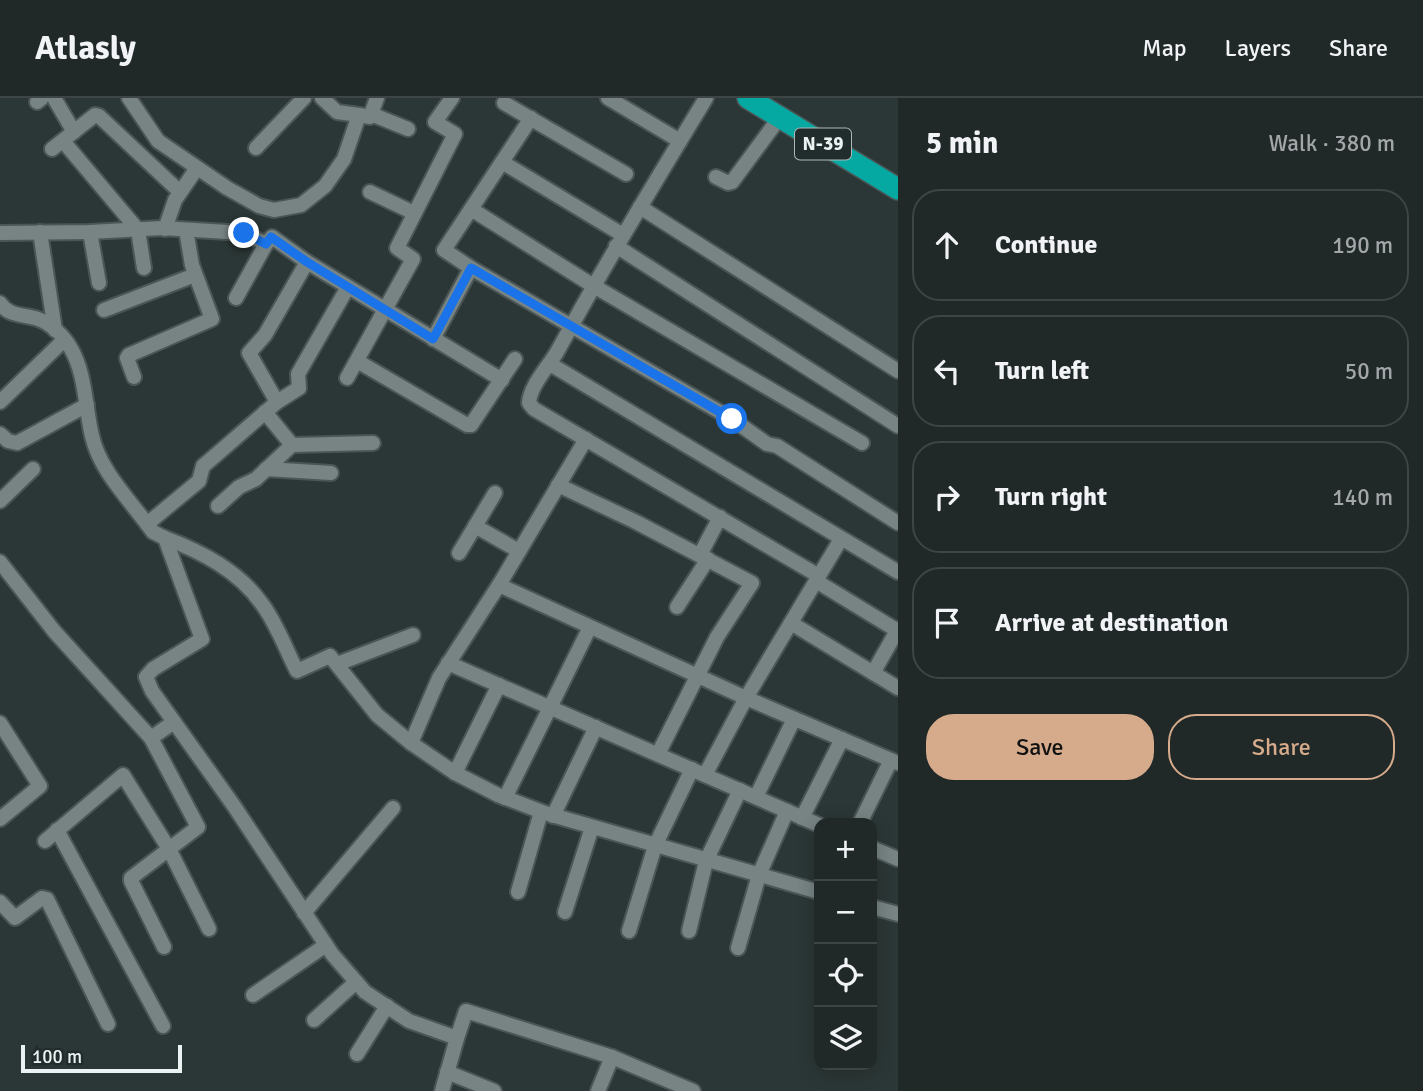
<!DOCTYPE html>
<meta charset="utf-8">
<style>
body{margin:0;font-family:Signika,sans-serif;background:#2d3534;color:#f1f3f6}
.controls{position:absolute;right:21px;bottom:21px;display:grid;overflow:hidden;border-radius:14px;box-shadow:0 4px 18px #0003}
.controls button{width:63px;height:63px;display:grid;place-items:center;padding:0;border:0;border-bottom:2px solid #3d4545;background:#202928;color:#f1f3f6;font:35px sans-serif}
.scale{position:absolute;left:21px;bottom:18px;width:161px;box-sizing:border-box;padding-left:7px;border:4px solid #ebf2f2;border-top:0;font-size:19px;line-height:24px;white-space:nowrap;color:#ebf2f2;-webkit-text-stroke:5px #212d2c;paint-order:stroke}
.stop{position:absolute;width:21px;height:21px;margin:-16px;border:5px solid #1a73e8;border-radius:50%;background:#fff}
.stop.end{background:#1a73e8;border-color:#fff;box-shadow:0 2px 7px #0008}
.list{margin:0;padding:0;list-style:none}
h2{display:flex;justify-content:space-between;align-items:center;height:91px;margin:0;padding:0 28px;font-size:30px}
h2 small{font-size:23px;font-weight:400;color:#a2a6a8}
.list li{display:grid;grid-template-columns:46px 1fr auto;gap:21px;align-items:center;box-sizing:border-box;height:112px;margin:0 14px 14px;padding:0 14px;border:2px solid #3d4545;border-radius:28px}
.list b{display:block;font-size:26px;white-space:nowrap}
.list em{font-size:23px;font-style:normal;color:#a2a6a8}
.actions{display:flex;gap:14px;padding:21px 28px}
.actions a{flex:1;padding:16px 0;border:2px solid #d6ab8b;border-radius:28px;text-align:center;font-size:24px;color:#d6ab8b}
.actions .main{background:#d6ab8b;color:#111}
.icon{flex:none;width:38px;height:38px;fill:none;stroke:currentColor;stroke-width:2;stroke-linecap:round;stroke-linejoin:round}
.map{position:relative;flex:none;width:898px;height:993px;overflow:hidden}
header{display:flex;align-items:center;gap:42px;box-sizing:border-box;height:98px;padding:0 35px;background:#202928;border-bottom:2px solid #3d4545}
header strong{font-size:33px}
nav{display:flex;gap:38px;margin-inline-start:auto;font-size:24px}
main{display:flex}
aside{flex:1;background:#202928}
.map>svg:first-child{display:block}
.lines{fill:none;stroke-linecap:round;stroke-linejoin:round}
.minor-casing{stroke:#4b5555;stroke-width:18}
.highway-casing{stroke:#4b5555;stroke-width:24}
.minor{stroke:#778483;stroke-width:14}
.highway{stroke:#06a8a2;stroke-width:21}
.route{stroke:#1a73e8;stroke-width:9}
.labels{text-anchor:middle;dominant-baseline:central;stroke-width:7;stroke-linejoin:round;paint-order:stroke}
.shield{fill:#212d2c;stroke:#aeb7b7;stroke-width:2}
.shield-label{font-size:19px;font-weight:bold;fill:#ebf2f2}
</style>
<header>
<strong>Atlasly</strong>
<nav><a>Map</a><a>Layers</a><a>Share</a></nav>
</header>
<main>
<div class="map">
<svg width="898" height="993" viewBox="0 0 898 993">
<rect width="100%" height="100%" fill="#2b3736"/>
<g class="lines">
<g class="minor-casing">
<g id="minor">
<path d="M54 0 74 34"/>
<path d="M129 0 158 43 227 90 259 108 274 112 301 107 325 88 344 61 359 17 370 19 377 0"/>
<path d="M322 0 337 14 359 17"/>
<path d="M608 0 680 43"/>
<path d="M706 0C655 84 604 168 557 254 548 269 530 288 529 305L534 311 819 478"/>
<path d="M37 4 42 0"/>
<path d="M504 5 626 76"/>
<path d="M371 16 408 31"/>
<path d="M63 43 138 132 144 170"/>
<path d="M256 50 304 0"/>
<path d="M52 51 95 17 99 18 180 94"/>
<path d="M502 64 623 137"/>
<path d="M716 79 728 85 732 84 780 19"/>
<path d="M370 94 414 115"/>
<path d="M640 109 898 273"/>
<path d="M471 111 592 187 862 345"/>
<path d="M165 131 175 102 197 70"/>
<path d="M40 134 55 232"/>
<path d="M90 134 99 185"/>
<path d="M0 135 90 134 162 130 244 135 266 146 272 139 307 164 502 282"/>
<path d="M616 148 898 328"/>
<path d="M471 170 732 321 767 346 777 348 898 425"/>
<path d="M236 200 266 146"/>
<path d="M0 205C9 219 24 216 38 221 50 225 64 238 70 249 86 275 85 310 92 338 100 374 132 404 153 434L165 440 202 541 153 571 146 579 152 593 234 708 332 856 365 894 409 923 457 940 442 993"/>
<path d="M104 212 195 177"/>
<path d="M433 241 471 170 444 152 531 20"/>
<path d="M357 263 467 327H471L515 261"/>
<path d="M550 266 898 474"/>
<path d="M134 279 127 260 129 257 212 221 192 167 186 132"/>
<path d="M347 280 413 161 397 150 455 36 435 24 452 0"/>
<path d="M0 304 64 242"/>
<path d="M277 304 249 255 265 237 307 164"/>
<path d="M265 314 292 347 373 345"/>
<path d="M0 336 8 343 17 345 87 307"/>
<path d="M266 371 331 375"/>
<path d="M558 387 634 423 752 485 717 539 658 656"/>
<path d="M0 403 33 371"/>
<path d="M218 408 239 389 256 381 292 347"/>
<path d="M147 426 199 383 203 368 209 363 277 304 299 290 298 276 348 189"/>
<path d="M475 428 519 453"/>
<path d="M165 440C202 454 239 473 262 506 277 526 286 552 297 573L330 558 377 617 411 645 455 675 498 697 545 715 819 794"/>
<path d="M459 455 495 395"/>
<path d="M700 457 720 419"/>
<path d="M0 464 54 533 151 640"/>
<path d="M816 483 898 533"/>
<path d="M499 487 746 600 898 665"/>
<path d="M677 509 708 461"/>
<path d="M791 525 898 590"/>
<path d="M448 565 819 727"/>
<path d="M337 566 413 537"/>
<path d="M873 575 898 531"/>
<path d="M0 625 40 688 0 721"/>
<path d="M411 645 439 580 499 487 586 341"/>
<path d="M455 675 499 587"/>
<path d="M705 677 746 600 841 441"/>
<path d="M756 699 794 621"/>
<path d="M505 700 590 529"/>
<path d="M553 718 596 629"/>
<path d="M802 720 842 641"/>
<path d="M860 725 891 662"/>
<path d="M57 732 163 928"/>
<path d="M45 743 123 677 169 751 209 831"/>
<path d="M872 750 898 761"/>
<path d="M518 794 541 714"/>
<path d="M0 804 15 820 42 800 47 801 108 926"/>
<path d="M872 809 898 816"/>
<path d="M565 814 592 729"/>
<path d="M304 815 393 710"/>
<path d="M629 833 655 748 692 671"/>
<path d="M689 833 706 763 740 692"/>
<path d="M164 849 131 783V780L198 729 151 640 174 624"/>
<path d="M738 850 759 777 787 713"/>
<path d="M253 897 326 847"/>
<path d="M314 922 356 884"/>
<path d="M457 940 466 913 612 959 693 993"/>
<path d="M357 956 387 908"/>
<path d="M447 974 494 993"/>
<path d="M598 993 612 959"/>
</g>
</g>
<g class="highway-casing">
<path id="highway" d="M748 0 898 91"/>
</g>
<use href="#minor" class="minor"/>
<use href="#highway" class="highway"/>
</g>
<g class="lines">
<path class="route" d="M244 135 266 146 271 139 307 164 433 241 471 170 732 321"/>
</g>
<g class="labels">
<rect class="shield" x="795" y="30.5" width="56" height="31" rx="5"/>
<g class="shield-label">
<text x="823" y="46">N-39</text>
</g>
</g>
</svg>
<div class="controls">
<button>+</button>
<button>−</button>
<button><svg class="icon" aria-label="locate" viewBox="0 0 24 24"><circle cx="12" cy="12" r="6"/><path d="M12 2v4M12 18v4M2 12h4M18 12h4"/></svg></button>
<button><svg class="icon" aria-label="layers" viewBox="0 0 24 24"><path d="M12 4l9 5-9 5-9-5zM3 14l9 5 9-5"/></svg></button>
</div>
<div class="scale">100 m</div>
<div class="stop" style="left:732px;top:321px"></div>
<div class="stop end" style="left:244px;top:135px"></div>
</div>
<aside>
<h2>5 min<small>Walk · 380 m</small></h2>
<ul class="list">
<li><svg class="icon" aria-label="ahead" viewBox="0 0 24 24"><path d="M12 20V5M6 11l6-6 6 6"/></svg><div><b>Continue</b></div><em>190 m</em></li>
<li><svg class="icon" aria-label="left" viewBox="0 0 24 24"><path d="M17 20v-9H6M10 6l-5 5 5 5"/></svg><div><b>Turn left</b></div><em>50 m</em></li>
<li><svg class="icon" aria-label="right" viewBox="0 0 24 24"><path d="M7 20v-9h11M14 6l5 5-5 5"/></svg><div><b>Turn right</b></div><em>140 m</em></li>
<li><svg class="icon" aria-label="arrive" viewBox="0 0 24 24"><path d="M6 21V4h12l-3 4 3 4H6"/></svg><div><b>Arrive at destination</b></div></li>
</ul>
<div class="actions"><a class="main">Save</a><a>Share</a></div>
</aside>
</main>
